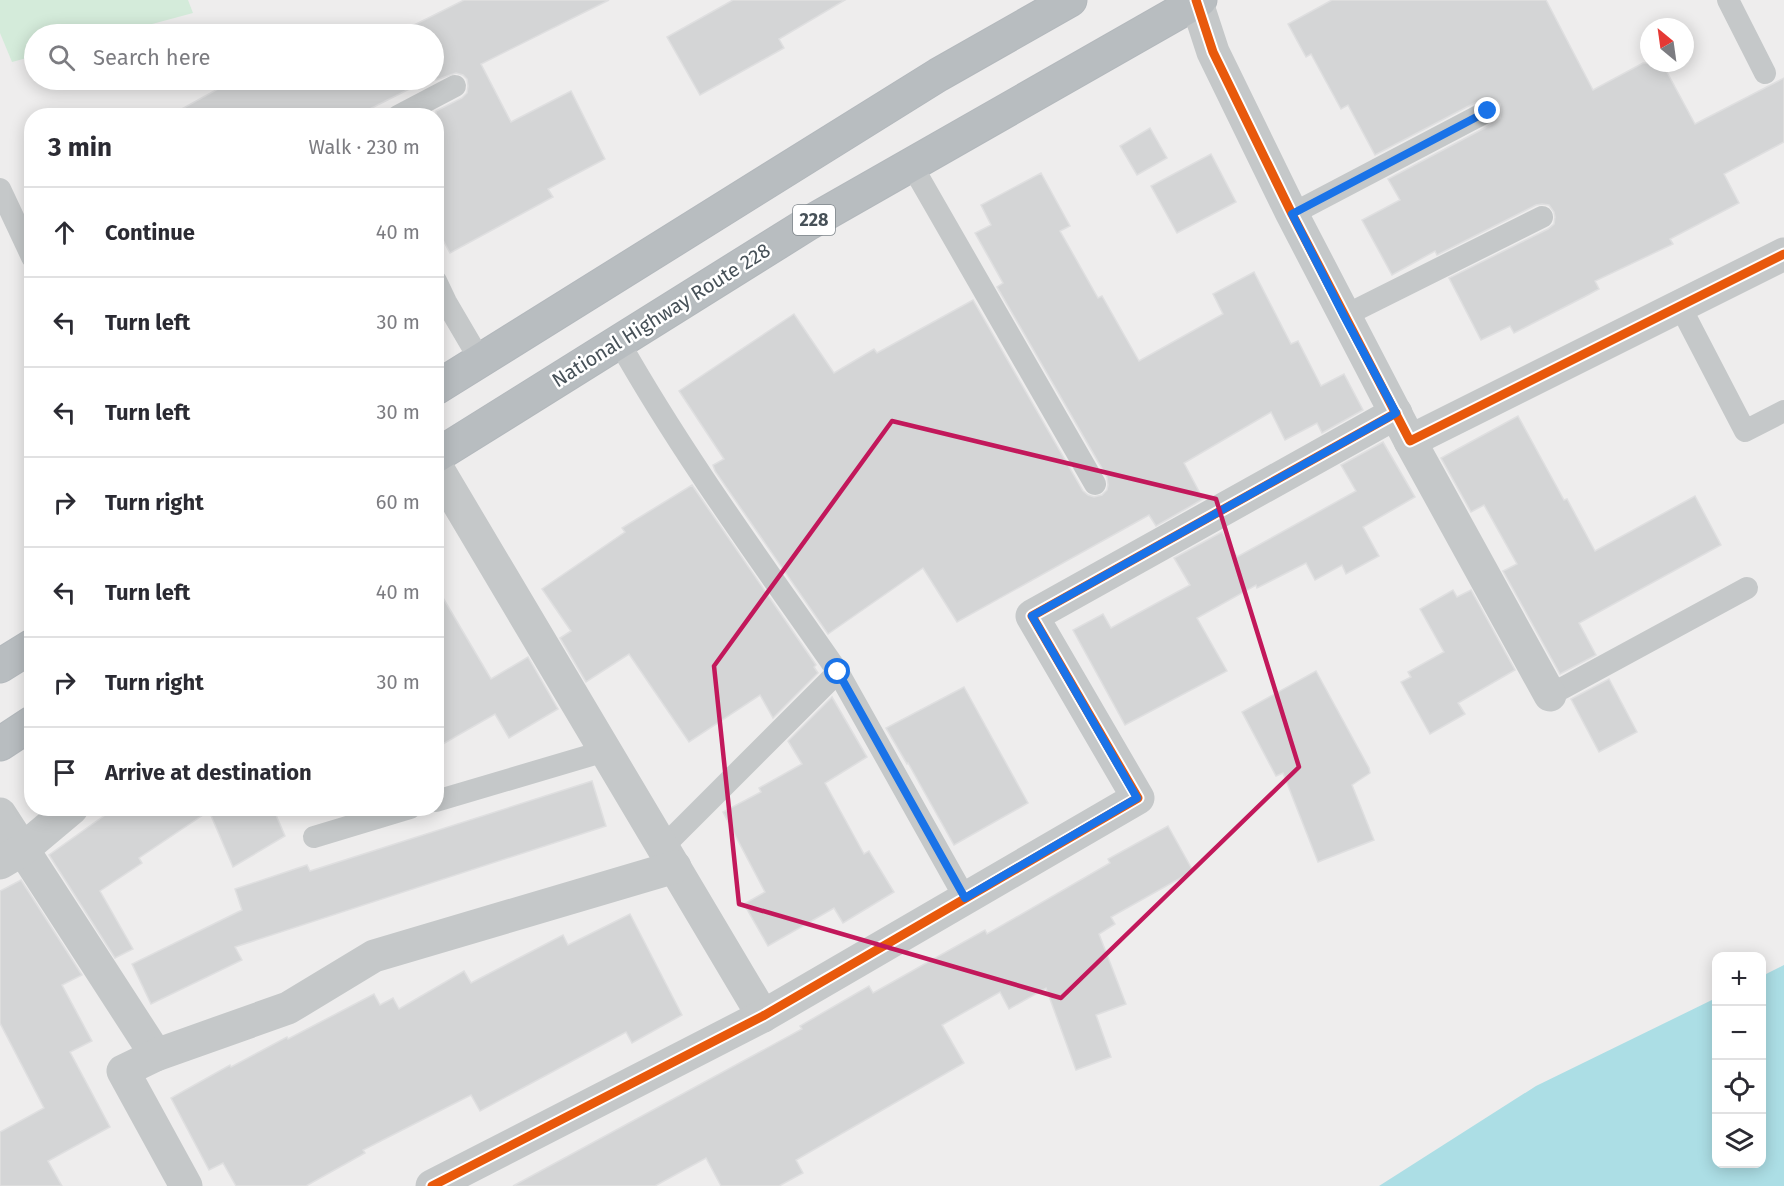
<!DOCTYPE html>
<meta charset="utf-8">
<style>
body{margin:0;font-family:"Fira Sans",sans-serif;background:#f7f7f7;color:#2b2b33}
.controls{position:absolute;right:18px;bottom:18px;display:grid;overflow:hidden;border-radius:12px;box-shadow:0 3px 15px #0003}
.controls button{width:54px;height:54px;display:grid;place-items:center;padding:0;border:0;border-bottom:2px solid #e1e1e2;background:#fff;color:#2b2b33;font:30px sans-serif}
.compass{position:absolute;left:1640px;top:18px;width:54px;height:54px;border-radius:50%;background:#fff;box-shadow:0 3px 15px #0003;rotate:331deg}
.stop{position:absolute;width:18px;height:18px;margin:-14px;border:4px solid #1a73e8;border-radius:50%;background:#fff}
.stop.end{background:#1a73e8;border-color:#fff;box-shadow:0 2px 6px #0008}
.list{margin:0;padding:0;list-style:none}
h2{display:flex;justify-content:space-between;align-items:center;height:78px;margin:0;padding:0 24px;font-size:26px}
h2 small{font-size:20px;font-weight:400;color:#7c7c81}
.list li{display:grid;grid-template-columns:39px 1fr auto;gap:18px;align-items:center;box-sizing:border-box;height:90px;padding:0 24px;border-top:2px solid #e1e1e2}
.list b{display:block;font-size:22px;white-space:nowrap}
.list em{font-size:20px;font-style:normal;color:#7c7c81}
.icon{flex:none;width:33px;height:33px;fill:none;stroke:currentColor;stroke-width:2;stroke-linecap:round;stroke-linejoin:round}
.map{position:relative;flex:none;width:1784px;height:1186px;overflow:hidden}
.search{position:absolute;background:#fff;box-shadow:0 3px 15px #0003;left:24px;top:24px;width:420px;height:66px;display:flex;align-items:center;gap:15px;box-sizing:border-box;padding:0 21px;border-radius:33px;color:#7c7c81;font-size:22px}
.panel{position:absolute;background:#fff;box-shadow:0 3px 15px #0003;left:24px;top:108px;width:420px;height:708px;border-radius:24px}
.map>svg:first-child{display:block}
.green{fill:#d4ebda}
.water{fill:#acdee5}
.building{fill:#d4d5d6;stroke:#dfdfe0;stroke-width:1.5}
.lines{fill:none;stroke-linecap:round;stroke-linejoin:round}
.highway-casing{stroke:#b3b8bc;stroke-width:35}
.lane{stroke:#c5c8c9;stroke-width:22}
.street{stroke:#c5c8c9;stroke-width:33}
.highway{stroke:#b8bdc0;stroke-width:33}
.cycleway-casing{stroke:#fff;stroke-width:13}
.cycleway{stroke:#e8590c;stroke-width:9}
.route{stroke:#1a73e8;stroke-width:8}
.marked{fill:none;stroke:#c2185b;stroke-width:4.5;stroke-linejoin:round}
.labels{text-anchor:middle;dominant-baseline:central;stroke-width:5;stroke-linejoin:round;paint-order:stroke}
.shield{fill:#fff;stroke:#7e858a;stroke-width:1.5}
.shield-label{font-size:18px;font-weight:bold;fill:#475158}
.street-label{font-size:20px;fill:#475158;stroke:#fff}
</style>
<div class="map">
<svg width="1784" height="1186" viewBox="0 0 1784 1186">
<rect width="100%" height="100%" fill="#eeeded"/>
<path class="green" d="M0 0H188L193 13 115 34H34V56L12 62 0 33Z"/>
<path class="water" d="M1784 965V1186H1379L1536 1086 1716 998V1164H1762V976Z"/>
<g class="building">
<path d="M464 0H609L481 64 511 122 571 91 605 159 548 189 553 197 450 253 436 227V111L462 98 467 93 468 86 467 79 463 75 456 73 436 80V75L434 76V34H402L400 32Z"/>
<path d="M733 0H845L779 39 784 48 700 95 667 37Z"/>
<path d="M1332 0H1546L1593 90 1643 63H1662L1695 124 1784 78V142L1724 174 1739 203 1670 239 1673 244 1595 281 1599 289 1584 297 1514 333 1510 326 1481 340 1449 278 1548 229 1554 224 1555 217 1554 212 1549 205 1542 204 1536 205 1437 255 1435 251 1392 275 1362 220 1400 200 1388 179 1494 123 1500 118 1501 111 1500 104 1496 100 1489 98 1482 99 1375 155 1348 105 1341 109 1311 54 1306 57 1288 24Z"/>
<path d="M234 80H427L356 116H169Z"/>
<path d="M1150 128 1167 158 1137 175 1120 146Z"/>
<path d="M1211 154 1236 202 1177 233 1151 186Z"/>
<path d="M1041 173 1070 226 1060 231 1098 298 1102 296 1139 361 1223 314 1213 294 1254 272 1291 344 1298 341 1321 386 1344 374 1363 410 1322 433 1317 423 1285 440 1271 412 1184 463 1203 499 1156 526 1149 515 957 622 923 568 828 634 715 471 713 465 724 459 679 391 794 314 834 373 874 349 877 353 973 300 1083 491 1088 495 1094 497 1102 495 1107 490 1108 485 1107 477 997 287 1003 283 975 233 991 225 981 205Z"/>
<path d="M1518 416 1564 500 1567 499 1595 551 1695 496 1721 545 1579 623 1596 655 1560 674 1503 571 1517 564 1484 505 1471 512 1441 458Z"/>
<path d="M1383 442 1415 497 1363 527 1379 556 1346 574 1342 565 1315 580 1306 563 1257 588 1256 585 1197 618 1227 671 1125 725 1073 630 1103 614 1111 628 1190 585 1174 558 1222 532 1237 557 1356 491 1341 465Z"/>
<path d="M692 485 816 665 814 667 818 673 773 718 760 695 689 742 629 654 586 682 560 638 571 631 542 589 625 532 622 528Z"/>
<path d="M436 586 491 679 528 657 558 709 509 738 495 714 436 748Z"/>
<path d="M1453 590 1457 597 1471 590 1515 670 1458 703 1465 714 1430 734 1401 682 1411 677 1408 672 1444 652 1420 609Z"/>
<path d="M1316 671 1369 768 1370 773 1352 785 1374 840 1318 862 1283 773 1276 776 1242 712Z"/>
<path d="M1609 679 1637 732 1599 752 1571 699Z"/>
<path d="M964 687 1028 803 954 845 908 763 907 764 886 728Z"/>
<path d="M832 697 867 757 825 783 864 854 869 851 894 892 843 923 834 908 768 946 744 904 765 892 723 812 761 792 759 788 802 764 788 741Z"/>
<path d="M592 781 606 826 235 947 242 960 151 1004 132 964 242 910 235 889 307 865 310 871Z"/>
<path d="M115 808H273L285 836 233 867 209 811 139 858 142 863 100 891 133 949 115 958 49 855Z"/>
<path d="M1168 826 1193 871 1111 917 1115 924 1099 934 1126 1004 1096 1015 1111 1057 1076 1070 1046 988 1009 1009 1000 992 942 1025 964 1063 796 1160 803 1173 779 1186H721L706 1158 655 1186H513L802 1029 800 1026 869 986 873 993 985 930 987 934 1110 863 1108 859Z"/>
<path d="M21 880 82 975 62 985 92 1041 70 1052 110 1127 48 1161 62 1186H0V1132L44 1108 0 1023V891Z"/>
<path d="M630 914 682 1015 632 1043 626 1032 480 1111 471 1095 363 1150 365 1153 306 1186H236L223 1163 209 1170 171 1098 230 1065 231 1067 287 1037 288 1039 374 994 380 1005 393 998 399 1009 464 971 471 983 563 935 568 945Z"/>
</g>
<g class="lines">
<g class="highway-casing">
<g id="highway">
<path d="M436 388 938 75 1070 0"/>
<path d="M436 456 809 223 1200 0"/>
<path d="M0 666 32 646"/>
<path d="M0 744 32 723"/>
</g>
</g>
<g class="lane">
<path d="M1728 0 1765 73"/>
<path d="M398 116 455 86"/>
<path d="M911 164 1095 484"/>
<path d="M0 189 32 257"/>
<path d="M1292 214 1488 111"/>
<path d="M436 281 446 302 480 360"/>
<path d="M1680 306 1745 431 1784 411"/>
<path d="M1344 316 1542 217"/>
<path d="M619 342C684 457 763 564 838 672L663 847"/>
<path d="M838 672 965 898"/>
<path d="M1550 695 1747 588"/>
<path d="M436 801 605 751"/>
<path d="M314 837 410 808"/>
</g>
<g class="street">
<path d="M1196 0 1213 52 1292 214 1410 441 1784 254"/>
<path d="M1410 441 1550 695"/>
<path d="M436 466 763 1016"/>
<path d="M0 814 156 1055"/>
<path d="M0 863 22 850 72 808"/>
<path d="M186 1186 123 1071 156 1055 288 1008 374 956 675 867"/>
<path d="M432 1186 763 1016 1138 798 1032 616 1396 413"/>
</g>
<use href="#highway" class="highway"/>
<g class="cycleway-casing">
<g id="cycleway">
<path d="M1196 0 1213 52 1292 214 1410 441 1784 254"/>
<path d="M432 1186 763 1016 1138 798 1032 616 1396 413"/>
</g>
</g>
<use href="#cycleway" class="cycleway"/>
</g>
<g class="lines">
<path class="route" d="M838 672 965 898 1137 798 1032 616 1396 413 1344 316 1292 214 1488 111"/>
</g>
<path class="marked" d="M892 421 1216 499 1299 767 1061 998 739 904 714 666Z"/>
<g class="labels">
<rect class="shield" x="793" y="205" width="42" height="30" rx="4.5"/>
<g class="shield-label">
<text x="814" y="220">228</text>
</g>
<g class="street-label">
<text transform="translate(661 315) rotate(-32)">National Highway Route 228</text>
</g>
</g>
</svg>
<div class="controls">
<button>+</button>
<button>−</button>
<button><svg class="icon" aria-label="locate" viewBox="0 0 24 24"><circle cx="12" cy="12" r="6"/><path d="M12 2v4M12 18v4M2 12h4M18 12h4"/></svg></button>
<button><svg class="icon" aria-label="layers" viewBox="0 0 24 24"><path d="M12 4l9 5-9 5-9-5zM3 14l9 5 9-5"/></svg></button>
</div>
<svg class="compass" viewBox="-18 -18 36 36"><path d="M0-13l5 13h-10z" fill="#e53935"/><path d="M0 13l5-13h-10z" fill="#7c7c81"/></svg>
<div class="stop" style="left:838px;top:672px"></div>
<div class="stop end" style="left:1488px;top:111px"></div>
<div class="search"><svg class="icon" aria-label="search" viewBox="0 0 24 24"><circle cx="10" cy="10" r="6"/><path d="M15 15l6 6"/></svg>Search here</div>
<section class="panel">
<h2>3 min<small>Walk · 230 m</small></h2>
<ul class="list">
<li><svg class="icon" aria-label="ahead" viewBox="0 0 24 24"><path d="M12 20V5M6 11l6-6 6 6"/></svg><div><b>Continue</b></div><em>40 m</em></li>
<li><svg class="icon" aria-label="left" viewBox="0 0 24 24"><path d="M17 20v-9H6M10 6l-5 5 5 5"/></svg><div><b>Turn left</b></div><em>30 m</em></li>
<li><svg class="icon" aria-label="left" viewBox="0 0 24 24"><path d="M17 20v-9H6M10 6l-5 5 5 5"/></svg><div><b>Turn left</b></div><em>30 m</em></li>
<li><svg class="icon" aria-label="right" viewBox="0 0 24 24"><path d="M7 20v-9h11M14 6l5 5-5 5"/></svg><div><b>Turn right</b></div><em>60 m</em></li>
<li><svg class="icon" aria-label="left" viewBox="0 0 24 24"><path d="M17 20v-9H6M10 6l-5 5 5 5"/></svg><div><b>Turn left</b></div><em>40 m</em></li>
<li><svg class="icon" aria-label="right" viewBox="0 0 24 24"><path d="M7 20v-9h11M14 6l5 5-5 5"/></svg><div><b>Turn right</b></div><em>30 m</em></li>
<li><svg class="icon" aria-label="arrive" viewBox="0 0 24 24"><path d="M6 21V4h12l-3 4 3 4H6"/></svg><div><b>Arrive at destination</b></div></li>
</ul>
</section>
</div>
